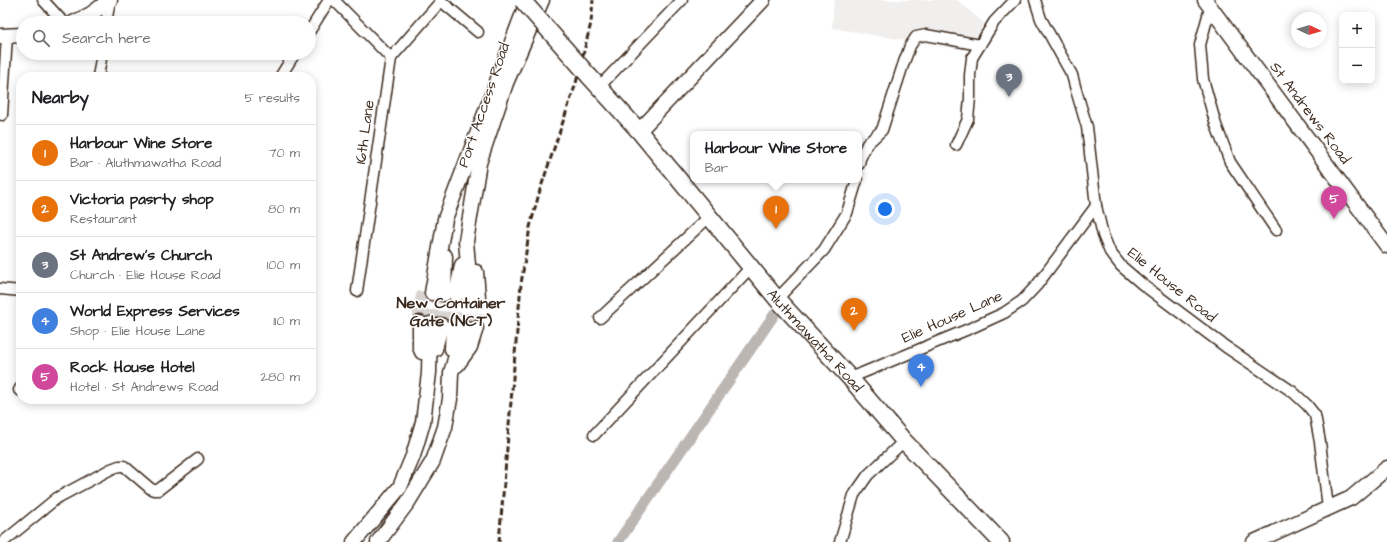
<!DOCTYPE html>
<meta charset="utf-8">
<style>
body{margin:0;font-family:"Architects Daughter",sans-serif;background:#f6f6f6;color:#202124}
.controls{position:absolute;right:12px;top:12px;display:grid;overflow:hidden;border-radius:8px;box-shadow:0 2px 10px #0003}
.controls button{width:36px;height:36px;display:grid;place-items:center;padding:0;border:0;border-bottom:1px solid #e0e0e0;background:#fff;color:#202124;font:20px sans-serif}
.compass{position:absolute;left:1291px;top:12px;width:36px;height:36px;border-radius:50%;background:#fff;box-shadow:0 2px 10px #0003;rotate:94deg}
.you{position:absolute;left:885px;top:209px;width:14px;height:14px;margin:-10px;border:3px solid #fff;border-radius:50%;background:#1a73e8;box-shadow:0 0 0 6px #1a73e833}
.badge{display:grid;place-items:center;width:26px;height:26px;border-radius:50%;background:#c8321e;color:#fff;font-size:13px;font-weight:700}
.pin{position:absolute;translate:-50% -33px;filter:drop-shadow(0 1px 2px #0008)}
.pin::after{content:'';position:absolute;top:21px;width:14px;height:12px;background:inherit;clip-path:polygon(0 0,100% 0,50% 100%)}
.popup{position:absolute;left:690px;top:131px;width:172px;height:52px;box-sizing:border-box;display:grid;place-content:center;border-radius:8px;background:#fff;filter:drop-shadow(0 1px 3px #0005);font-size:13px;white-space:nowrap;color:#757577}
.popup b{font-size:15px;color:#202124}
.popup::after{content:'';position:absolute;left:50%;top:100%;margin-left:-8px;border:8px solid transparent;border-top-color:#fff}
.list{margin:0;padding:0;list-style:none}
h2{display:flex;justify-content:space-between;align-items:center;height:52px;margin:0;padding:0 16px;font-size:17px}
h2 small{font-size:13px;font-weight:400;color:#757577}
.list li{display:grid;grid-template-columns:26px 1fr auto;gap:12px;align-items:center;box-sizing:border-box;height:56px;padding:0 16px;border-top:1px solid #e0e0e0}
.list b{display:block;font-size:15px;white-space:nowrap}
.list p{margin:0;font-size:13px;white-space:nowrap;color:#757577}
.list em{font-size:13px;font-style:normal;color:#757577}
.icon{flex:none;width:22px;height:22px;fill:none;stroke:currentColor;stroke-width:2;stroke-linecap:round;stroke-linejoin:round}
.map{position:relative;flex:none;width:1387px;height:542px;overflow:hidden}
.search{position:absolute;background:#fff;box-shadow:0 2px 10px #0003;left:16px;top:16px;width:300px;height:44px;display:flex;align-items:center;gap:10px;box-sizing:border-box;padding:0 14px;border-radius:22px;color:#757577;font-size:15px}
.panel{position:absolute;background:#fff;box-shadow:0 2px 10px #0003;left:16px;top:72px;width:300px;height:332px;border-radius:16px}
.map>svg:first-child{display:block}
.built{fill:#f1efee}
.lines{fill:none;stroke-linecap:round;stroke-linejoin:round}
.canal{stroke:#bcb6b3;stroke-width:11}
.secondary-tunnel{stroke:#d8d4d2;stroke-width:14;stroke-dasharray:14 7;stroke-linecap:butt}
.street-casing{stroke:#3b2a1e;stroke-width:13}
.secondary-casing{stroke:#3b2a1e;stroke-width:17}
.primary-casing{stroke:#3b2a1e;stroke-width:19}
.street{stroke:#fff;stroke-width:10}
.secondary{stroke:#fff;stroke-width:14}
.primary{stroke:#fff;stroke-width:16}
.rail{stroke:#3b2a1e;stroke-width:3;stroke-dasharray:6 3;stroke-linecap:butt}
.primary-bridge-casing{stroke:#3b2a1e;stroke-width:19;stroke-linecap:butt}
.primary-bridge{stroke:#fff;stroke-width:16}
.labels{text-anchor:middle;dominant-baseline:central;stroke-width:3;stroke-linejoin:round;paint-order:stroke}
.street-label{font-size:15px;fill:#3b2a1e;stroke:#fff}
.neighbourhood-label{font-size:16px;font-weight:bold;fill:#3b2a1e;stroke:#fff}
</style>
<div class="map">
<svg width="1387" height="542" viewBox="0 0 1387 542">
<rect width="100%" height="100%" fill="#fff"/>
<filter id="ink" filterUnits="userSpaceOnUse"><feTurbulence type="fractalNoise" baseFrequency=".025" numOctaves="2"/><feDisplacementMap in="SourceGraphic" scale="8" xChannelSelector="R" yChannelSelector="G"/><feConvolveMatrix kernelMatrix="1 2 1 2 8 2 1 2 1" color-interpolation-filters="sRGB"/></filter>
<g filter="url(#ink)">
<path class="built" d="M834 0H957L984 23 971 51 832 28Z"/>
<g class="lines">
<path class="canal" d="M618 542 774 315"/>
<g class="secondary-tunnel">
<path d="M420 323V308L424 292"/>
<path d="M430 324 432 293"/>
<path d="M441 325 444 294"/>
<path d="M453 326 456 295"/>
<path d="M464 327 468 296"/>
<path d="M476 328 478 297"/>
</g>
<g class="street-casing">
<g id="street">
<path d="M43 0 64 23"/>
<path d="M334 0 391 58"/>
<path d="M1035 0 1041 19 1072 75 1076 90 1087 127 1096 206 1103 235 1110 252 1121 266 1142 284 1226 347 1293 392 1307 405 1315 415 1320 442 1328 508"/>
<path d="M1210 8 1200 45 1203 79 1216 125 1230 162 1276 230"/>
<path d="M106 23 110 0"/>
<path d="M309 32 329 0"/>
<path d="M391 58 441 1 478 32"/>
<path d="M98 77 102 53"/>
<path d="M280 77 295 53"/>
<path d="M599 87 682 0"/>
<path d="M2 115 7 36"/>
<path d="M956 145 968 119 970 98V75L972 58 994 22 1015 0"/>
<path d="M859 164 860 159 867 144 882 130 903 65 910 46 916 37 926 35 980 45"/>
<path d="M0 289 21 291"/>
<path d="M357 291 391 58"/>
<path d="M777 299 824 250 847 213 857 180"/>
<path d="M600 318 710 216"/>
<path d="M850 378 971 328 1004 313 1022 301 1037 285 1096 206"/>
<path d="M19 390 21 387"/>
<path d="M594 435 751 267"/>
<path d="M3 542 57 498 111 469 119 466H124L151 489 154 490H158L198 459"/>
<path d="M840 542 854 495 868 475 904 441"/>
</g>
</g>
<g class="secondary-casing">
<g id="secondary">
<path d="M1205 0 1387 246"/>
<path d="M73 23 91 14 110 0"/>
<path d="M0 36 23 35"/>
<path d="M639 131 763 0"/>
<path d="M476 272 478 297"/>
<path d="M432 293 445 219 528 0"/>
<path d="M444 294 445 256"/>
<path d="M456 295 462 265"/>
<path d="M468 296 469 277 466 241 479 163 506 83 542 0"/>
<path d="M420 323V347L422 352"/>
<path d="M435 349 441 325"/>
<path d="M452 349 453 326"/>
<path d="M457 365 470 347 476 328"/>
<path d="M354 542 400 487 413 456 423 422 429 373 430 324"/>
<path d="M378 542 408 502 433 461 445 427 450 399 451 373 464 327"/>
<path d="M1254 542 1351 498 1387 468"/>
</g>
</g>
<g class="primary-casing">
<g id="primary">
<path id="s1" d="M589 76 639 131 777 299 850 378 904 441 1001 542"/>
</g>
</g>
<use href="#street" class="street"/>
<use href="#secondary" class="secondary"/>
<use href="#primary" class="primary"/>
<path class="rail" d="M499 542 521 284 530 227 540 190 576 83 591 23 593 0"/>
<g class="primary-bridge-casing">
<path id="primary-bridge" d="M522 0 589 76"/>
</g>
<use href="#primary-bridge" class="primary-bridge"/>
</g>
</g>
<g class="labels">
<g class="street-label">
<text transform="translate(484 105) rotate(-71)">Port Access Road</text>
<text transform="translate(1310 113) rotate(53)">St Andrews Road</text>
<text transform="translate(365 132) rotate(-82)">16th Lane</text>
<text transform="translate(1172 285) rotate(39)">Elie House Road</text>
<text transform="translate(952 317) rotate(-24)">Elie House Lane</text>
<text stroke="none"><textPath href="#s1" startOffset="348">Aluthmawatha Road</textPath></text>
</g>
<g class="neighbourhood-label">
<text x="451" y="303">New Container<tspan x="451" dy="18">Gate (NCT)</tspan></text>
</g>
</g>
</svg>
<div class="controls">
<button>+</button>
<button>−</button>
</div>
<svg class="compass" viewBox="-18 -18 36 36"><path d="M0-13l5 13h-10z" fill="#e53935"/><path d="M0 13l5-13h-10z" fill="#757577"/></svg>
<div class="you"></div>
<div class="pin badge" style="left:776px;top:229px;background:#e8710a">1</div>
<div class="popup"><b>Harbour Wine Store</b>Bar</div>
<div class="pin badge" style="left:854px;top:331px;background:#e8710a">2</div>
<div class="pin badge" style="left:1009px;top:97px;background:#6b7280">3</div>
<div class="pin badge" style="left:921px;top:387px;background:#3f7fe0">4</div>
<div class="pin badge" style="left:1334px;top:219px;background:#d1479c">5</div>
<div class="search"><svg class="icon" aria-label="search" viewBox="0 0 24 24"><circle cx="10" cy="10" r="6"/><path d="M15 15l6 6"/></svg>Search here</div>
<section class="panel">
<h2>Nearby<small>5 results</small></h2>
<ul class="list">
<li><span class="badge" style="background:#e8710a">1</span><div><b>Harbour Wine Store</b><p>Bar · Aluthmawatha Road</p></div><em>70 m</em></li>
<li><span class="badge" style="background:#e8710a">2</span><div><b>Victoria pasrty shop</b><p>Restaurant</p></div><em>80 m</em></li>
<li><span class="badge" style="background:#6b7280">3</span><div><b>St Andrew's Church</b><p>Church · Elie House Road</p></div><em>100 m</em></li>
<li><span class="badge" style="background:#3f7fe0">4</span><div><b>World Express Services</b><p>Shop · Elie House Lane</p></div><em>110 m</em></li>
<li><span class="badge" style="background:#d1479c">5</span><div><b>Rock House Hotel</b><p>Hotel · St Andrews Road</p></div><em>280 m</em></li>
</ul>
</section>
</div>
